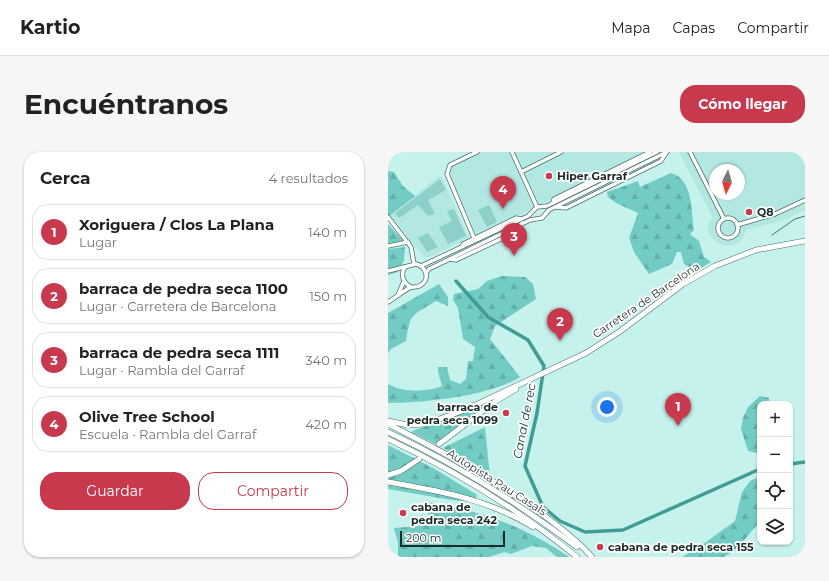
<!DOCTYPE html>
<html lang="es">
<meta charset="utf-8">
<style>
body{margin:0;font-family:Montserrat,sans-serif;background:#f6f6f6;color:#222}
.controls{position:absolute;right:12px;bottom:12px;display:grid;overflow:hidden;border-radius:8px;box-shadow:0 1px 3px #0004}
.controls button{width:36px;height:36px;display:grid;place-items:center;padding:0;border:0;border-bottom:1px solid #e0e0e0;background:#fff;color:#222;font:20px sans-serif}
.compass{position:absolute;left:321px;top:12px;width:36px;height:36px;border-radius:50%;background:#fff;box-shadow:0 1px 3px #0004;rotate:185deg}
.scale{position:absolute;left:12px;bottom:10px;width:105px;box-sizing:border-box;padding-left:4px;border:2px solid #192a28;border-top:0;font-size:11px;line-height:14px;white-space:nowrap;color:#192a28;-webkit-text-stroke:3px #fff;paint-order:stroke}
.you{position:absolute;left:219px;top:255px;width:14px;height:14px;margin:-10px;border:3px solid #fff;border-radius:50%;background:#1a73e8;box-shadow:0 0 0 6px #1a73e833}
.badge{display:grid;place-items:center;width:26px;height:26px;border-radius:50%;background:#c9394d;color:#fff;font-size:13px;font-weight:700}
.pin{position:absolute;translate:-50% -33px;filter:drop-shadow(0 1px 2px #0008)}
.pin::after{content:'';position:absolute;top:21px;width:14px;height:12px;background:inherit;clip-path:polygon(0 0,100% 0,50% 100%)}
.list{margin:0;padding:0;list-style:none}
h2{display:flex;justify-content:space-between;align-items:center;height:52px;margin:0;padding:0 16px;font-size:17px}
h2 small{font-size:13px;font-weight:400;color:#767676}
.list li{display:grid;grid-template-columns:26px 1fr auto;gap:12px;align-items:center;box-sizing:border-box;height:56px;margin:0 8px 8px;padding:0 8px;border:1px solid #e0e0e0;border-radius:16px}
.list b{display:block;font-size:15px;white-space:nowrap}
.list p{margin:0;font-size:13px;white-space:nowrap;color:#767676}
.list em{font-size:13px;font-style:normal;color:#767676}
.actions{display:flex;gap:8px;padding:12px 16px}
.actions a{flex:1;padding:9px 0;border:1px solid #c9394d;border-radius:16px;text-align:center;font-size:14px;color:#c9394d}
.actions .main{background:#c9394d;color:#fff}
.icon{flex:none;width:22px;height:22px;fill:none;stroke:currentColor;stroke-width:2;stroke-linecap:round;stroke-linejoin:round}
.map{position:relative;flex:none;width:417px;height:405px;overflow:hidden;border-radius:16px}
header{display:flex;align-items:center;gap:24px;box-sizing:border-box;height:56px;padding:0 20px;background:#fff;border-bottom:1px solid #e0e0e0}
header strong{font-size:19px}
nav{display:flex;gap:22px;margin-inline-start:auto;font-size:14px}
.intro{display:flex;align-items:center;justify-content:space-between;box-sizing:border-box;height:96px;padding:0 24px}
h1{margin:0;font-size:28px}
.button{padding:10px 18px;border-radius:16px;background:#c9394d;color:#fff;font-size:14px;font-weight:700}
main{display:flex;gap:24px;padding:0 24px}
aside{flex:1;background:#fff;border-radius:16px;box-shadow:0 1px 3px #0004}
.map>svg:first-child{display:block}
.built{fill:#b3e8e2;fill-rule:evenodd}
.green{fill:#8dd0c9}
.forest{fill:url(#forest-firs)}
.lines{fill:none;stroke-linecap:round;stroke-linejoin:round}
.stream{stroke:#357a74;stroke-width:1}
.canal{stroke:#419c95;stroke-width:3.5}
.highway-tunnel{stroke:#a3cac6;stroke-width:5;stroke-dasharray:5 2.5;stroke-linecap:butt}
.minor-casing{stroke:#476e6b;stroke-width:5}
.highway-casing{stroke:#476e6b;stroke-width:6}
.minor{stroke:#fff;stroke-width:3.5}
.highway{stroke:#fff;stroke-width:5}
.poi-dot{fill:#c9394d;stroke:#fff;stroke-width:1.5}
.labels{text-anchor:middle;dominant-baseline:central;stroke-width:3.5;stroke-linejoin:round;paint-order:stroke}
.poi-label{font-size:11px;font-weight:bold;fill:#192a28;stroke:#fff;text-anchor:start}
.street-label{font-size:11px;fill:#192a28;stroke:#fff}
.water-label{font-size:12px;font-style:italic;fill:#0f3a37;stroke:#fff}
</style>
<header>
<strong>Kartio</strong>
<nav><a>Mapa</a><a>Capas</a><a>Compartir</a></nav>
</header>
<div class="intro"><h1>Encuéntranos</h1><a class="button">Cómo llegar</a></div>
<main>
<aside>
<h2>Cerca<small>4 resultados</small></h2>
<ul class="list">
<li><span class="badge">1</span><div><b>Xoriguera / Clos La Plana</b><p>Lugar</p></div><em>140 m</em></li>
<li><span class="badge">2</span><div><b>barraca de pedra seca 1100</b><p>Lugar · Carretera de Barcelona</p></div><em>150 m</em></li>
<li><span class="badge">3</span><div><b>barraca de pedra seca 1111</b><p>Lugar · Rambla del Garraf</p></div><em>340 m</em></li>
<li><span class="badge">4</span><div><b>Olive Tree School</b><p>Escuela · Rambla del Garraf</p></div><em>420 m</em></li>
</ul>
<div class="actions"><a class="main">Guardar</a><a>Compartir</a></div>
</aside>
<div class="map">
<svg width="417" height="405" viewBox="0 0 417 405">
<defs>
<pattern id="forest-firs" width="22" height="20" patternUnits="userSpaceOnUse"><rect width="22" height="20" fill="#73ccc4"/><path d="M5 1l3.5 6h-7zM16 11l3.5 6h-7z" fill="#63afa8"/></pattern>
</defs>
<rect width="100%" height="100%" fill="#c6f2ed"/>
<g class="built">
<path d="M82 0H259L89 84 58 16 64 9Z"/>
<path d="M291 0H417V58L396 68 358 78 354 88 349 92 338 94 329 91 320 81V72L324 65ZM327 18H351V42H327Z"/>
<path d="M51 24 54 25 81 86 42 105H36L2 63Z"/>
</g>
<g class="green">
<path d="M52 27 58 38 40 48 47 62 40 64 30 53 11 66 7 61Z"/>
<path d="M101 53 109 70 99 75 90 58Z"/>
<path d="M66 57 78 84 60 92 51 75 64 69 59 59Z"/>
<path d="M40 81 50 95 39 100 30 86Z"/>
</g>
<g class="forest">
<path d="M0 19 6 20 15 34 27 44 0 65Z"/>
<path d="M283 21C305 27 303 58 306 78L302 82 311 89 316 105 323 110 308 119 296 112 293 100H289L284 112 261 122 246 100 241 86 250 61 228 51 220 45 219 40 250 29 252 35Z"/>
<path d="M0 72 16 90 0 92Z"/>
<path d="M17 95 16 108 10 120 0 123V97Z"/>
<path d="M114 124 137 125 145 132 148 147 107 174 102 187 132 225C102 244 36 251 0 251V232C16 241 38 240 54 234L50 220V215H59L62 228 72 232 78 227 80 209H85L87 195 75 187 70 156 65 148 66 142 90 137 99 129Z"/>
<path d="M51 132 60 145V154L48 149C23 165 23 159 18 189L3 197 0 201V161Z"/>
<path d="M372 244 381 246V252H372V302L360 299 353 277 355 266 360 255Z"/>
<path d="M98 250V254L47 292 23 280C32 275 40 275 49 271 66 265 82 258 98 250Z"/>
<path d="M97 275 102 324 55 296Z"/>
<path d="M0 293 47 317 86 341 89 343 88 347 83 350 63 348 0 337Z"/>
<path d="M372 324 371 371C360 382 350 400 335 405H294L318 390 347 369 354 340 362 329Z"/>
<path d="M36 350C89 357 137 374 181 405H169L158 396 144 394 123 402 117 400 101 405H10V391L6 376 44 373Z"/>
</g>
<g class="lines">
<path class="stream" d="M384 83 407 67 417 64"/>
<g class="canal">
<path d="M68 129 100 165 140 188 156 214 149 261 137 314 155 355 172 369 197 380 235 378 372 317"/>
<path d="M402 312 417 310"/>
</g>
<path class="highway-tunnel" d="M32 307 51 292"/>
<g class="minor-casing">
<g id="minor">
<path d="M124 0 149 55"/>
<path d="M302 0 336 67"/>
<path d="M133 20 173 0"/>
<path d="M165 51 166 47 262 0"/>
<path d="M168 55 178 56 273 9 278 1"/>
<path d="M0 65 23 95 26 112"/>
<circle cx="340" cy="76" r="10"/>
<path d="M349 73 387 62 417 48"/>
<path d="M86 86 59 22 62 13 89 0"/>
<path d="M0 94 20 90"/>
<path d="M74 95 75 92 128 66 133 67"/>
<path d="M62 107 68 108 130 79 134 71"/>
<path d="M33 114 140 64 149 55 159 54 269 0"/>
<path d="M17 115C12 123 15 131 23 135"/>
<path d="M0 119 28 112C37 114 43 126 33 133 29 136 25 134 21 136 14 140 7 146 0 150"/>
<path d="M38 121 41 117 142 68 154 66 161 58 279 0"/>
<path d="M10 143 16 129"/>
</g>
</g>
<g class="highway-casing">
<g id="highway">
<path d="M0 269 20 273 37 272 77 258 198 201 231 180 295 132 327 114 368 98 417 89"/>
<path d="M0 272C55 300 108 328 158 365 174 377 191 390 204 405"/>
<path d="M0 280C67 311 130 351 189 395"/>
<path d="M0 287C68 319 131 358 189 405"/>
<path d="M51 292 108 249 128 237"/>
<path d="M0 323 13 319 31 307"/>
<path d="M0 330C51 339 100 347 145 375"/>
</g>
</g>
<use href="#minor" class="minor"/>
<use href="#highway" class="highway"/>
</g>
<g class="poi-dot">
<circle cx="161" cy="24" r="4"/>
<circle cx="361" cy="60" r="4"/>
<circle cx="118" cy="261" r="4"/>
<circle cx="15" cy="361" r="4"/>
<circle cx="212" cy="395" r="4"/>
</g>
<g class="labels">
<g class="poi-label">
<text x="169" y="24">Hiper Garraf</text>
<text x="369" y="60">Q8</text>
<text x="110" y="255" text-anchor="end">barraca de<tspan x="110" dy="13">pedra seca 1099</tspan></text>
<text x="23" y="355">cabana de<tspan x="23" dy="13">pedra seca 242</tspan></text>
<text x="220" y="395">cabana de pedra seca 155</text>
</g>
<g class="street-label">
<text transform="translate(258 148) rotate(-34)">Carretera de Barcelona</text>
<text transform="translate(109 330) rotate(32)">Autopista Pau Casals</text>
</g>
<g class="water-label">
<text transform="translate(136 269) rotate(-79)">Canal de rec</text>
</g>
</g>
</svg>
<div class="controls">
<button>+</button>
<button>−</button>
<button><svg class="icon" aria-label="locate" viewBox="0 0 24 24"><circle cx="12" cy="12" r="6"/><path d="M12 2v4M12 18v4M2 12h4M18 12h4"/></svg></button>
<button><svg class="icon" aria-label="layers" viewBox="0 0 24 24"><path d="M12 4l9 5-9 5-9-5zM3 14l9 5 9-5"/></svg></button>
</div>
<svg class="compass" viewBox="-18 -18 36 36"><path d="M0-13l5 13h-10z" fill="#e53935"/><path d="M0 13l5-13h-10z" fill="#767676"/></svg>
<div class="scale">200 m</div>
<div class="you"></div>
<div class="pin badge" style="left:290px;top:274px">1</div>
<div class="pin badge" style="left:172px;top:189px">2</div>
<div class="pin badge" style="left:126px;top:104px">3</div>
<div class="pin badge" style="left:115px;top:57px">4</div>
</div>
</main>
